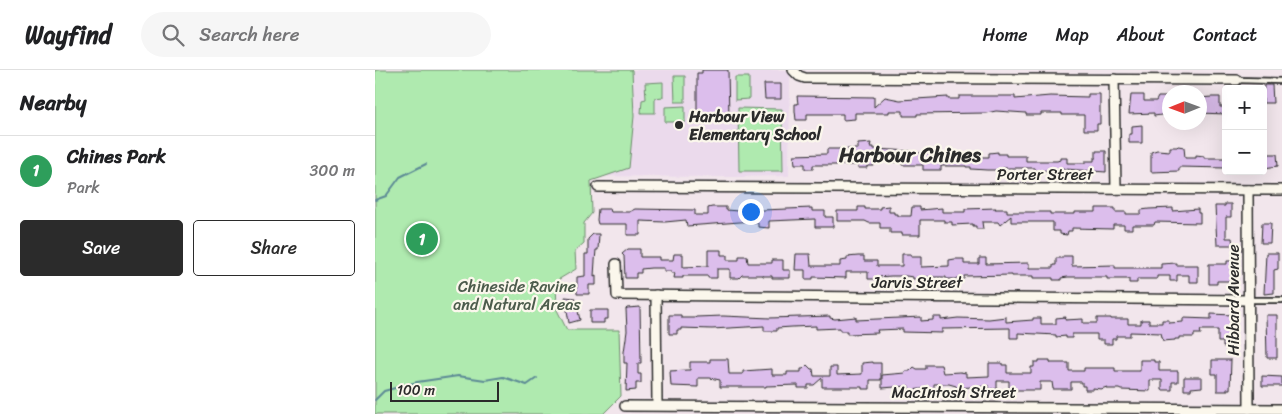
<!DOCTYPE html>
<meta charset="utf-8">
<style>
body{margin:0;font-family:Sriracha,sans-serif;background:#f6f6f6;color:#202124}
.controls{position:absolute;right:15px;top:15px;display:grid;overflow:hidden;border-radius:5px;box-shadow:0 5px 20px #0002}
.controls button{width:45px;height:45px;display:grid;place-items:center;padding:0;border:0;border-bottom:1px solid #e0e0e0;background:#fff;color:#202124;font:25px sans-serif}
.compass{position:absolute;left:787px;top:15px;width:45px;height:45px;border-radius:50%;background:#fff;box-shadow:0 5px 20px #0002;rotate:269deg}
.scale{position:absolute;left:15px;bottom:12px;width:109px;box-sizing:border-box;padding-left:5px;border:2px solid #2b2b2b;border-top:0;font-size:14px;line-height:18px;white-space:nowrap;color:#2b2b2b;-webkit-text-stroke:4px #fbf7ec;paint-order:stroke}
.you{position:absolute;left:375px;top:141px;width:18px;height:18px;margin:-12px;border:4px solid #fff;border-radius:50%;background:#1a73e8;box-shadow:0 0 0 8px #1a73e833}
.badge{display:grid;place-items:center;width:32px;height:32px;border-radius:50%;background:#2b2b2b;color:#fff;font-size:16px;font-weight:700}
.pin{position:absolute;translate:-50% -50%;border:2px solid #fff;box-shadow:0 1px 5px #0006}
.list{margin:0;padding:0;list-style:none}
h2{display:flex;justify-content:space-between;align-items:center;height:65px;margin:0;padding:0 20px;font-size:21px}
h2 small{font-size:16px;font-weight:400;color:#757577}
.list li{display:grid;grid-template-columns:32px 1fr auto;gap:15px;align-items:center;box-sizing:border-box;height:70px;padding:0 20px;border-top:1px solid #e0e0e0}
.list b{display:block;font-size:19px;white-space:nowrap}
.list p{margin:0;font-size:16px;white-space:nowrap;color:#757577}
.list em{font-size:16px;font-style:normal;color:#757577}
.actions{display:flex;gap:10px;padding:15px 20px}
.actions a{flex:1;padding:11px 0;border:1px solid #2b2b2b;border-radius:5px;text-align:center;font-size:18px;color:#2b2b2b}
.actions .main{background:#2b2b2b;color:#fff}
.icon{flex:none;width:28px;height:28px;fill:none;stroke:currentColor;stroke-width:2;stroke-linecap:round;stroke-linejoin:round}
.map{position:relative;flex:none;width:907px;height:344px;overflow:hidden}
header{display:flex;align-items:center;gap:30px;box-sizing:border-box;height:70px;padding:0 25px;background:#fff;border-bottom:1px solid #e0e0e0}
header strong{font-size:24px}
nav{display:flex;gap:28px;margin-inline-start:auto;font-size:18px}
.search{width:350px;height:45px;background:#f6f6f6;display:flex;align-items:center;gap:12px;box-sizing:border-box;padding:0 18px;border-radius:28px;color:#757577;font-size:19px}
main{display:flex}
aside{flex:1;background:#fff}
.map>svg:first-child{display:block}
.built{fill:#ebdaec}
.green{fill:#afeaaf;stroke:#6d8a6d}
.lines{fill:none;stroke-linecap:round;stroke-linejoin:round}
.stream{stroke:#5c8a95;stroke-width:2}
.building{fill:#dcbeec;stroke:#2b2b2b}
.service-casing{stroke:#2b2b2b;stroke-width:8}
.minor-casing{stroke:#2b2b2b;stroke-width:12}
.service{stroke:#fbf7ec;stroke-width:4.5}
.minor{stroke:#fbf7ec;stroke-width:9}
.poi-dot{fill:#2b2b2b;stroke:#fbf7ec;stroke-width:2}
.labels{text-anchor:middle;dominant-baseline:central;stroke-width:4.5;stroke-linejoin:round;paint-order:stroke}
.poi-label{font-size:16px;font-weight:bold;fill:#2b2b2b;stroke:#fbf7ec;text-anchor:start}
.street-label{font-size:16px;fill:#2b2b2b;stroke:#fbf7ec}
.park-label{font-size:16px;fill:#4c5b4c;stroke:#fbf7ec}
.district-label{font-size:21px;font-weight:bold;fill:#2b2b2b;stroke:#fbf7ec}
</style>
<header>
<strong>Wayfind</strong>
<div class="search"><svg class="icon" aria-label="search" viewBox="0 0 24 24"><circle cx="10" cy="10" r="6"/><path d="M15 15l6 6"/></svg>Search here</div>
<nav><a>Home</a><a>Map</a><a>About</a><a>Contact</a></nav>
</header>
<main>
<aside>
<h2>Nearby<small></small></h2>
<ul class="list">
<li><span class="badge" style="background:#2e9e5b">1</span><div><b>Chines Park</b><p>Park</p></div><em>300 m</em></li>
</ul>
<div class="actions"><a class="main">Save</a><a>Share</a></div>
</aside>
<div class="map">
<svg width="907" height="344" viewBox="0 0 907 344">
<rect width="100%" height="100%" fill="#f2e6ec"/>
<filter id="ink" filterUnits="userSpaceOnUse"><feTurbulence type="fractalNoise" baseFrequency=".02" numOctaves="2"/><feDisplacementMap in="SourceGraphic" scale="10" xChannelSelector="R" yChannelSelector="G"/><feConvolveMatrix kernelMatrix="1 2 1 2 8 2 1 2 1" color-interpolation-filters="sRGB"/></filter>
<g filter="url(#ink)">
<path class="built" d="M191 0H410L415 5 414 106 359 107 197 106Z"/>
<g class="green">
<path d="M0 0H257L259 46 254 98 216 111 217 143 209 153V173L200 181 201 199 181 211 182 240 192 260H244L246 326 228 344H0Z"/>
<path d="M299 6H310V32H300Z"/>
<path d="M360 7H374V29L360 30Z"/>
<path d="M288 12V27L280 28V43H266L267 30 271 29 270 13Z"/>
<path d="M310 36V52H290V37Z"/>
<path d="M363 38 407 39 408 101H364Z"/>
</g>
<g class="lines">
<g class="stream">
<path d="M0 130 11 126 25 107 51 94"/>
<path d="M0 330 9 321 42 312 83 306 110 310 128 307 152 315 162 308"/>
</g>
</g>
<g class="building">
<path d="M327 0H353L354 48H322V3H327Z"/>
<path d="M389 14H406V29H390Z"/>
<path d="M889 15H897L898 33H888Z"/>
<path d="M713 24H725V54H722V60H709V45H687V43H666V45H651V43L621 41 611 43 542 44V46H528V41H514V43H480V49L468 50V44H432V50H421L420 41V34H423L422 26 499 27V37L510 27 525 30 573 27V29H584V26H640V29L675 26 713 27Z"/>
<path d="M756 25H769V31H781L783 27H792V30L794 29V44L779 46V43L754 44Z"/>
<path d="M837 27H845V37H851V44L824 43V28Z"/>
<path d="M767 55V73H754V64H757V56Z"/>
<path d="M496 73 495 77H499V79L537 81V83H566V84H584V87H614V83L623 82V84H631V86H651V91H682L685 90V88H692V93H710V91H719V88H721V81H731V102L690 99 660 101V98H627V100H612L596 99V97H591V96H566V100H548V95H527V92H512V90L499 91V96H492V98H483V95H438V99H430V94H420L419 85 450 84H452V79H483V74Z"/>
<path d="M803 76 809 77 810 88H821V85L829 86V88H851V98L804 97V101L776 102V82L782 80 795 81V77H802Z"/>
<path d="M889 84H902L903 96 889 98Z"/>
<path d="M850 134H856V147H851V168H857L858 175H842L840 136H850Z"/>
<path d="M514 136V142H519V144H523V146H536L537 137H545V140L567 138V142H590V139L621 138 620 139H632V142H675V144H700V142H721V138H740V142H751V144H766V140L774 139 798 138V141L823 139V143H825V153L780 152 779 155H757V159H749V155H738V159L697 158V161H693L692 165 685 164V161H678V152H636V146L625 155 623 152H607L608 159H601V156H598V154L577 155V152H569V150H545V165H527V163H515V158H505V153H494L490 151H462V141H483V137H490V139H505V137Z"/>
<path d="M337 137H351V140L363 141 437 138V141H450V147H458V157H440V149L394 151V158L383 157V153H378V151L312 156 311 150 290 152 265 151V165H252V154H223L222 150 223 139H235L236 142H254L260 139 320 140V145H333V138Z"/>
<path d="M887 153H896L895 173H886Z"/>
<path d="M218 164H224L223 180H221L220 191 219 206 221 205V215H214V224H202V207L210 206V184H213V169Z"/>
<path d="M253 179H265V187H284V190H298L299 184H308V197L333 196V180H346V185H352V190H364V186H372L373 193H397V190H408V200H415V208H397V206H388V205H367L364 208H355V199H342V208H333V206H308V208H299L300 203H296V201H289V198H276L266 199V203H261V208H250L249 186 247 184Z"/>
<path d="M891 183H903V199L899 200V223L889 224Z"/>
<path d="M421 184H435L436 196H465V191L472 190V187L483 186H489V191H502V196H527V184H536V187H546V197L574 196V190L580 189H589V194H604V188H611V194L654 193V198H678V195H681V188H688V186H697V196L740 195V198H786V194L801 193V195H823V212H814V205H802V211H795V206H782V209H762V213H754V209H732V207H693L686 208V210H678V208H658V206H637V205L589 206V209H571V207H546V209H538V207L531 206H516L502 207V209H493V202H471V208L438 207V209H430V200H420Z"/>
<path d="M852 191H860L861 211H842V214H834V194H852Z"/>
<path d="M190 227 200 228 205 250 194 253Z"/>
<path d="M265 237 266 293H263V304H266V313H261V320L251 321 252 293H249V282L252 261 251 239 252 238Z"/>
<path d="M215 240H233V249H229V253H215Z"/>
<path d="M836 244 858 245V277H848V272H843V260H825L826 264H819V267H804V269H800V270L788 271 786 263 755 262V266H741V269H737V274H729V270H722V264H697V268H691V266L681 267V265L643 263V268H635V258L567 259V263L528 262V259L502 260 503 263 472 264V261H465V258L441 259V256L417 257 402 258V261H389V256L337 259 306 258V260H302V264H294V245H306V248H320L321 247 348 246 395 248 455 246V248L460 249 481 247V250L546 247V251L558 250V247H566V250L583 248 614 249 631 247V252L658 250V248H666V254H681V248L691 247 690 250 708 249V253H722V248H736V249H753V254H766V250H774V253H787V250H794V253L808 252V248L836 249Z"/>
<path d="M891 245H902V288H892Z"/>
<path d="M335 289H353L354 304H368V301L397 299V305H412V302H426V299H428L432 295 436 299H438L439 306H455V297H462V305L487 304V293L498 292V293H506V310H495V319H487V317H447V308L439 315H433V318H423V315L391 316V317H345V310L335 308H323V317L296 316 295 301 312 300H315V292H335Z"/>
<path d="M664 290H675V293H694V301H709V298H740V301H765V290H779V292H784V301H803V312H797V320H787V310H775V321L746 320 744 319H732V317L726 319 718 318V320H710V316H707V312H696V319H678L677 312H665V320H634V311H622V319H614V316L581 318V316L574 314H559V319H546L534 320V316L507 318V305L530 303V301H535L539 297 542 299H551V295H566L568 303 585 302 591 303V307L614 306V293H627V295H632V303H656V297H659V292H664Z"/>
<path d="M837 290H856L855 319H852V321H842V304H837Z"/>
<path d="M887 306 907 307V316H887Z"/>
<path d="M809 307H827V317L816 318V320H809Z"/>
</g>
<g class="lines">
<g class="service-casing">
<g id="service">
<path d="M862 10 907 11"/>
<path d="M873 230H907"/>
</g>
</g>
<g class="minor-casing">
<g id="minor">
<path d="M418 0 424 6 430 8 862 10"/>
<path d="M739 9 741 119"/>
<path d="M223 117 907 120"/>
<path d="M873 120 874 339"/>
<path d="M241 194 242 225 873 230"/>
<path d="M281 225 282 335"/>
<path d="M250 336 907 339"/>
</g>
</g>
<use href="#service" class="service"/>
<use href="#minor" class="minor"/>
</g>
</g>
<circle class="poi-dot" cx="304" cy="55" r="5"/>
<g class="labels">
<g class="poi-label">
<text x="314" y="46">Harbour View<tspan x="314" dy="18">Elementary School</tspan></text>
</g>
<g class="street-label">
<text x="670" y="104">Porter Street</text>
<text x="542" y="212">Jarvis Street</text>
<text transform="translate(858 230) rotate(-90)">Hibbard Avenue</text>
<text x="579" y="322">MacIntosh Street</text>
</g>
<g class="park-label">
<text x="142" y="216">Chineside Ravine<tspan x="142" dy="18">and Natural Areas</tspan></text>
</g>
<g class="district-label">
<text x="535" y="85">Harbour Chines</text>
</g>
</g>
</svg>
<div class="controls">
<button>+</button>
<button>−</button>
</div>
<svg class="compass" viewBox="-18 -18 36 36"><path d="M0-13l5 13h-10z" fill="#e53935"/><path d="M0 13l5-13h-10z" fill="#757577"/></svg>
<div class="scale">100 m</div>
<div class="you"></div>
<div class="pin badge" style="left:47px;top:169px;background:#2e9e5b">1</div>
</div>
</main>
